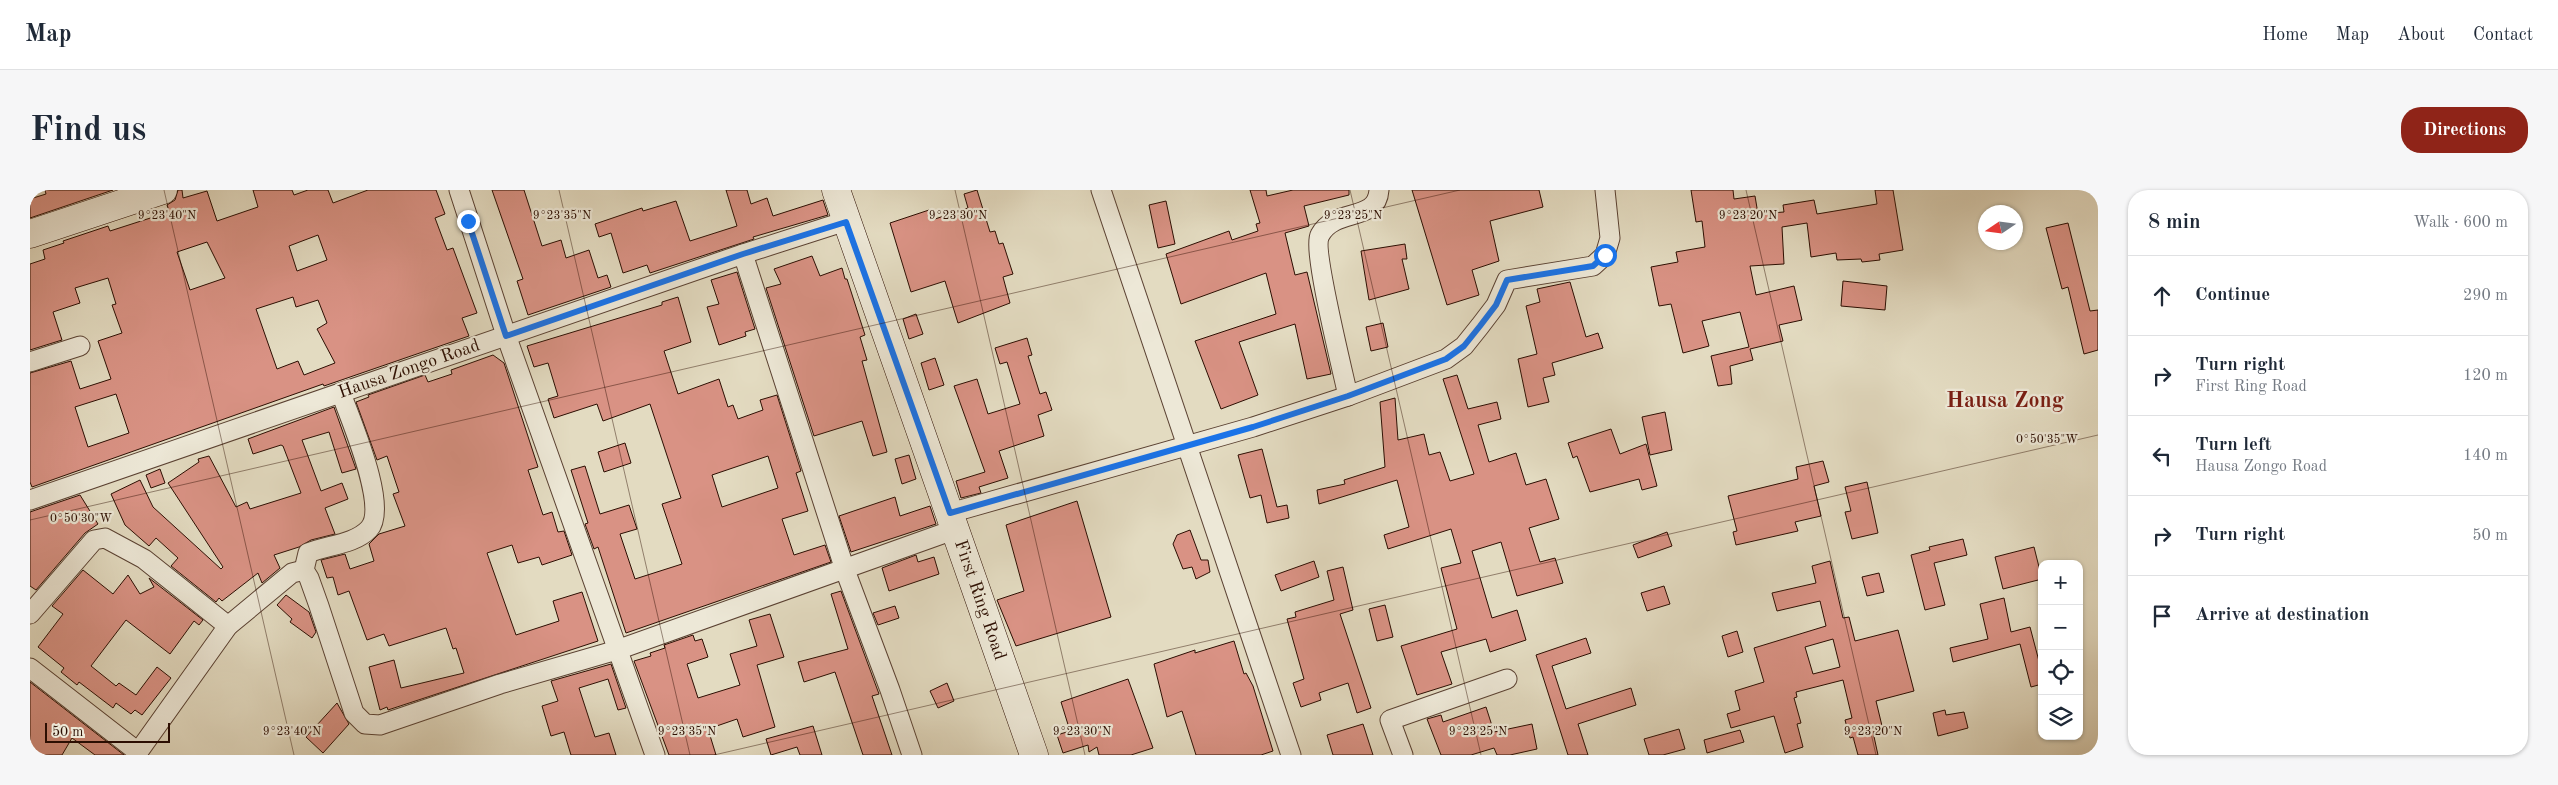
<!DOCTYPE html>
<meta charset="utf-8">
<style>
body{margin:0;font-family:"Old Standard TT",serif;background:#f6f6f7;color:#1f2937}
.controls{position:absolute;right:15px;bottom:15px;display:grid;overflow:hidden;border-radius:10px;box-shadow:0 1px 4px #0004}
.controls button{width:45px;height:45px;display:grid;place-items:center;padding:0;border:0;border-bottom:1px solid #e0e1e3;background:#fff;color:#1f2937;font:25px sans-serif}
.compass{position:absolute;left:1948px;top:15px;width:45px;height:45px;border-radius:50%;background:#fff;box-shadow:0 1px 4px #0004;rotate:257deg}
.scale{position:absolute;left:15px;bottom:12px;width:125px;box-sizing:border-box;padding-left:5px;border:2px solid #2c0e02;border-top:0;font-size:14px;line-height:18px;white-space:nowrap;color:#2c0e02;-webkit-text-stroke:4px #ede8d7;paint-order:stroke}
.stop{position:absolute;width:15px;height:15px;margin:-11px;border:4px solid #1a73e8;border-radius:50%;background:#fff}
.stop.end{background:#1a73e8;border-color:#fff;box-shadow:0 1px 5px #0008}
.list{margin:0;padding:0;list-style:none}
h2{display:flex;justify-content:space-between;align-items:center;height:65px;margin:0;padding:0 20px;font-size:21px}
h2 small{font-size:16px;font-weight:400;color:#747a83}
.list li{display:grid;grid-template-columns:32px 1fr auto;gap:15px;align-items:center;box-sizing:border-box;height:80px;padding:0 20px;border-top:1px solid #e0e1e3}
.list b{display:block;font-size:19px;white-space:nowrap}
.list p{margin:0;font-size:16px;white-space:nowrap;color:#747a83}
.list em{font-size:16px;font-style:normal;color:#747a83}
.icon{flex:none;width:28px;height:28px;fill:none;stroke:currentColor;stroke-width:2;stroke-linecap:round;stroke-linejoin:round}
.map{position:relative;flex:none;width:2068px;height:565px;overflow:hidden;border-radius:20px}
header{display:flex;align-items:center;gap:30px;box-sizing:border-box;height:70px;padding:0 25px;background:#fff;border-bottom:1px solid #e0e1e3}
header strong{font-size:24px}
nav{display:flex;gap:28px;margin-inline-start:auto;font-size:18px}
.intro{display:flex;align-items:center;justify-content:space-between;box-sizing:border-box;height:120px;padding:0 30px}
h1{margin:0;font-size:35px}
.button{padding:12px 22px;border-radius:20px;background:#8f2418;color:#fff;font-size:18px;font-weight:700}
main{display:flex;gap:30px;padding:0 30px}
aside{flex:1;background:#fff;border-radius:20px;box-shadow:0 1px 4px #0004}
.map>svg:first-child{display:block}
.building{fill:#d99284;stroke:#2c0e02;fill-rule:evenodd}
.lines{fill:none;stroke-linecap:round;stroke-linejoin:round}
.street-casing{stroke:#5a4132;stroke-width:21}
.secondary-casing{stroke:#2c0e02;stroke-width:29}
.street{stroke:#ede8d7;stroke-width:19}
.secondary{stroke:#ede8d7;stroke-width:28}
.route{stroke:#1a73e8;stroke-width:6}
.ticks{fill:none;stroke:#2c0e02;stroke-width:1;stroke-opacity:0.45}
.labels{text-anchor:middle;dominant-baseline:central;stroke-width:4.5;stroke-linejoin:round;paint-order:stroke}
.street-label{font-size:18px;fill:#2c0e02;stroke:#ede8d7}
.district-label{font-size:22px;font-weight:bold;fill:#7a1f14;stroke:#ede8d7}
.ticks-label{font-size:12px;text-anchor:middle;fill:#2c0e02;stroke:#ede8d7;stroke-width:4.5;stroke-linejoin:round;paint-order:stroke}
</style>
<header>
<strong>Map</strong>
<nav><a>Home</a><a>Map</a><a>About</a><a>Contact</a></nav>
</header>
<div class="intro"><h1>Find us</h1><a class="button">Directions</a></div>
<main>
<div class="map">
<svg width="2068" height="565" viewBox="0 0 2068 565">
<rect width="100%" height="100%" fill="#e3dbc1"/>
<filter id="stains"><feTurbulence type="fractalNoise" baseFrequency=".004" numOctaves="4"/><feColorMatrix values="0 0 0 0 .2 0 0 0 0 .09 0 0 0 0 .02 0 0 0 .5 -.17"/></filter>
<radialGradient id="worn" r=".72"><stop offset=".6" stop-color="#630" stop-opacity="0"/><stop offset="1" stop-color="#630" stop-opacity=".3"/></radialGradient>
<g class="building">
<path d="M15 0H83L0 28V9L16 4Z"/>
<path d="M148 0H152L153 8 177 1 187 31 228 17 223 0H262L264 5 278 0H298L303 13 338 0H406L415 24 405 28 417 60 423 58 447 123 432 128 439 146 294 196 293 194 2 297 0 292V183L41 171 50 199 81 189 68 151 92 143 82 115 86 114 78 88 45 98 50 113 23 122 32 150 0 160V74L15 69 13 60 34 53 33 51 78 36 80 41 139 22 137 15 145 10ZM288 45 297 70 267 81 259 56ZM177 52 195 88 160 100 147 62ZM263 107 266 117 288 110 297 133 287 139 305 173 274 185 268 171 247 179 226 119ZM86 204 99 243 58 257 45 217Z"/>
<path d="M462 0H494L512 56 531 50 536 68 559 60 568 88 577 85 581 97 498 125 487 91 493 89Z"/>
<path d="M696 0H717L721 14 737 8 743 26 793 10 798 25 723 47 724 49 620 83 617 75 593 83 581 43 569 47 565 34 612 18 613 21 646 11 660 51 707 36Z"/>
<path d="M947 0 960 42 965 41 969 54 973 53 983 84 973 87 980 113 928 133 915 91 881 102 860 33 902 19 905 29 938 18 934 4Z"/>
<path d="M1220 0H1236L1237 6 1263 0H1319V5L1274 16 1279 36 1255 43 1265 85 1277 82 1301 184 1277 189 1265 134 1209 152 1228 205 1191 219 1165 151 1246 124 1236 83 1151 114 1136 64 1199 41 1202 50 1228 41 1226 34 1230 33Z"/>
<path d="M1382 0H1509L1513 17 1460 31 1469 71 1442 80 1449 105 1417 115Z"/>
<path d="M1661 0H1703L1704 9 1725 6 1728 24 1754 22 1753 15 1784 10 1787 24 1847 14 1845 0H1863L1873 60 1849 64 1850 70 1832 72 1831 69 1807 70 1806 63 1781 67 1777 33 1752 37 1754 74 1720 76 1726 105 1764 96 1772 130 1749 135 1753 151 1720 159 1723 170 1700 176 1702 194 1688 196 1681 166 1719 157 1710 122 1672 131 1679 156 1653 163 1641 114 1629 116 1621 77 1648 72 1646 62 1675 57 1672 31 1666 32Z"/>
<path d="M1136 11 1145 54 1128 58 1119 15Z"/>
<path d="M2038 33 2060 121 2068 120V160L2054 164 2038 97 2032 99 2016 38Z"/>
<path d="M1375 54 1377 69H1372L1379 99 1339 110 1331 61Z"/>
<path d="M782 66 790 86 812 78 815 89H817L835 145 830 147 837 170 832 171 857 262 843 266 832 231 784 246 736 98 751 94 744 79Z"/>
<path d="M707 82 725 139 715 142 716 146 689 155 677 117 689 114 681 90Z"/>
<path d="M1813 91 1857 96 1855 120 1811 116Z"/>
<path d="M1540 92 1556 147 1568 143 1573 158 1522 173 1525 185 1513 188 1519 212 1498 217 1488 169 1507 164 1496 116 1510 112 1507 99Z"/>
<path d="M648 107 661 152 634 161 648 204 689 189 698 217 703 215 708 229 733 220 730 210 747 205 771 281 766 283 778 321 752 329 764 365 795 355 801 372 596 443 568 357 564 359 555 334 558 333 541 280 555 276 570 324 599 315 607 339 590 344 605 389 652 374 632 314 651 308 620 214 573 231 567 214 524 228 518 209 528 206 518 173 504 177 497 156 632 115V112ZM738 266 748 298 692 317 682 285Z"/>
<path d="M886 124 893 144 879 149 873 129Z"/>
<path d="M1353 133 1358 157 1341 161 1336 137Z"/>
<path d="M997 148 1002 165 998 166 1010 204 1016 202 1022 220 1008 225 1014 246 969 261 978 288 949 297 951 303 931 308 926 291 955 282 924 196 947 189 958 224 990 214 977 172 970 174 965 158Z"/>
<path d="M463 165 474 173 508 277 498 280 513 325 522 322 528 342 534 341 542 365 512 375 509 367 488 373 482 355 457 363 486 445 529 431 523 411 552 402 568 451 361 519 358 520 357 517 350 520 339 477 364 470 371 498 434 483 426 458 423 459 416 438 359 456 354 444 337 450 319 401 308 405 303 387 297 388 291 370 315 364 320 379 344 371 339 354 349 344 375 336 363 304 369 302 357 266 347 270 326 212 339 207 338 205 395 185 398 192 422 184 421 180Z"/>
<path d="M905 168 914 195 899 200 891 173Z"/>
<path d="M1427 185 1438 219 1467 212 1471 229 1448 235 1459 272 1486 263 1496 295 1516 289 1529 329 1499 338 1510 372 1525 368 1533 393 1487 406 1471 352 1442 361 1462 428 1487 420 1496 450 1460 462 1456 449 1411 462 1422 494 1387 505 1371 456 1427 439 1411 378 1431 373 1421 339 1358 359 1354 345 1379 337 1367 290 1289 314 1287 300 1315 294 1314 290 1355 277 1350 212 1365 208 1368 250 1394 244 1399 265 1410 262 1420 291 1444 284 1413 189Z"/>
<path d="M304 217 326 279 312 283 299 242 272 250 291 301 312 293 318 309 295 318 305 344 281 350 269 357 244 365 250 378 232 393 228 383 192 411 189 408 186 412 141 376 148 368 126 348 119 356 95 335 81 304 110 290 123 317 191 379 193 377 138 293 169 272 168 269 179 266 206 317 217 312 220 319 271 303 253 256 251 255 223 264 218 249Z"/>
<path d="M1635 222 1642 260 1620 265 1612 227Z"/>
<path d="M1581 239 1590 264 1616 254 1627 296 1612 300 1609 289 1560 302 1547 266 1543 268 1538 253Z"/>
<path d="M595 253 601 273 574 282 568 262Z"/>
<path d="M1232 259 1247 317 1257 315 1259 328 1237 333 1231 305 1220 308 1208 265Z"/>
<path d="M879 265 886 289 872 294 865 269Z"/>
<path d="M1793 271 1799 292 1784 296 1791 326 1765 332 1768 341 1706 355 1703 342 1707 341 1698 306 1768 289 1766 277Z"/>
<path d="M130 279 135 293 121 298 116 285Z"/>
<path d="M1837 292 1848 343 1822 349 1815 322 1821 321 1815 297Z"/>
<path d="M50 305 68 334 55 343 6 400 0 396V322Z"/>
<path d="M865 307 870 326 900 316 906 334 821 362 809 326Z"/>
<path d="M1047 311 1081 427 986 456 967 410 994 401 976 335Z"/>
<path d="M1160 340 1171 370H1178L1180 382 1166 389 1162 377 1153 379 1143 354 1147 345Z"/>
<path d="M1637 342 1642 356 1608 368 1603 355Z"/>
<path d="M1933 349 1937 365 1904 373 1915 415 1895 420 1881 365 1900 360 1899 357Z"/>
<path d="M2004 357 2012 389 1973 399 1965 367Z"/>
<path d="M886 365 888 372 904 367 909 384 859 401 852 378Z"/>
<path d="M1284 371 1289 387 1251 401 1245 385Z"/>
<path d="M1800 371 1813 428 1819 427 1825 451 1868 440 1872 455 1884 501 1846 511 1853 540 1843 542 1848 565H1828L1823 547 1820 548 1815 530 1822 528 1813 490 1766 502 1767 507 1764 508 1771 533 1767 534 1773 557 1755 563 1744 526 1701 538 1697 524 1710 520 1705 501 1734 492 1724 458 1796 436 1790 411 1747 421 1742 403 1786 393 1782 376ZM1803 449 1810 477 1783 484 1775 457Z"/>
<path d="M1313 377 1323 420 1310 424 1341 518 1327 523 1318 493 1289 503 1291 510 1271 517 1263 493 1274 489 1257 429 1266 427 1265 422 1304 410 1297 381Z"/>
<path d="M53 380 83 404 98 385 110 404 124 397 119 388 173 430 169 435 164 431 140 464 96 430 61 476 86 496 89 493 106 505 127 477 141 488 112 525 105 520 101 524 86 513 83 518 49 492 47 495 31 482 34 478 8 457 33 424 22 416Z"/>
<path d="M1849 383 1854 402 1837 406 1832 387Z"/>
<path d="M1634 396 1640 414 1617 421 1611 403Z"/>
<path d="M811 401 849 504 842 506 862 565H833L805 482 774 492 768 472 818 459 801 404Z"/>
<path d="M256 405 279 422 286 442 282 448 260 432 262 429 247 415Z"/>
<path d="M1974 408 1981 442 2000 437 2010 475 2012 474V494L2001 497 1990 454 1923 472 1920 458 1958 449 1950 414Z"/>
<path d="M1355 415 1363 447 1347 451 1339 419Z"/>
<path d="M865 416 869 428 848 435 843 423Z"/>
<path d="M740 424 754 467 727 475 745 537 713 547 707 529 678 539 686 565H639L604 471 621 466 620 463 635 458 634 455 663 445 665 451 672 449 678 467 657 474 668 508 710 495 700 464 727 456 719 430Z"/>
<path d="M1707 441 1713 462 1698 467 1692 446Z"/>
<path d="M1556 448 1561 463 1522 476 1536 519 1601 498 1606 515 1548 534 1558 565H1538L1506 465Z"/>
<path d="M1204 451 1214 484 1216 483 1223 496 1243 561 1231 565H1166L1152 521 1137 527 1124 474 1165 460V463Z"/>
<path d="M581 474 596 518 588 520 578 489 549 498 565 547 579 543 586 565H541L534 542 521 546 512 516 528 511 521 491Z"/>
<path d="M1098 489 1123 558 1101 565H1069L1067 557 1059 562 1058 555 1033 563 1027 545 1040 541 1031 512Z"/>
<path d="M0 492 94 565H65L42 548 32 565H0Z"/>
<path d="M917 493 924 511 908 518 900 501Z"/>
<path d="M307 513 319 534 293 563 276 547Z"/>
<path d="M1456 517 1464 542 1502 534 1507 559 1480 565H1467L1464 558 1441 565H1411L1397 529 1411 525 1413 532Z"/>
<path d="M1915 520 1916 525 1934 522 1938 538 1908 546 1903 523Z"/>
<path d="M1333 534 1343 565H1303L1297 545Z"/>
<path d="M783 536 792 565H770L767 557 741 565 736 549Z"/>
<path d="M1649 539 1655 559 1633 565H1619L1614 549Z"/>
<path d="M1710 540 1714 552 1677 563 1674 550Z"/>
</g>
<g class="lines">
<g class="street-casing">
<g id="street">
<path d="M429 0 476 145 625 565"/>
<path d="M1071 0 1261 565"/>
<path d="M713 64 815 380 860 500 882 565"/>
<path d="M0 172 50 156"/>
<path d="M311 203C320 229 359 317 339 339 324 355 296 355 278 363L274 380 279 388 289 416 324 523 335 534 350 535 470 494 587 460 926 339"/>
<path d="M1318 206C1313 182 1282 59 1290 45 1305 17 1347 33 1349 0"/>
<path d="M0 310 713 64 816 31"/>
<path d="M920 323 1223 237 1318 206 1416 169 1434 156 1450 136 1466 115 1477 90 1563 76 1575 65 1580 48 1575 0"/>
<path d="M0 424 64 350 75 348 114 369 198 436"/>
<path d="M0 478 108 562"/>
<path d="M106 565 198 436 262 383 274 380"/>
<path d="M1373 565 1360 530 1477 489"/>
</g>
</g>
<g class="secondary-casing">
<g id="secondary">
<path d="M806 0 1004 565"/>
<path d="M0 44 133 0"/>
</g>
</g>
<use href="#street" class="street"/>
<use href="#secondary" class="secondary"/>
</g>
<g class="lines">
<path class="route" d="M438 31 476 146 713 64 816 32 920 323 1223 237 1318 206 1416 169 1434 156 1450 136 1466 115 1477 90 1563 76 1575 65"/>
</g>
<path class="ticks" d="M134 0 264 565M529 0 660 565M925 0 1055 565M1320 0 1451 565M1716 0 1846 565M0 330 1430 0M684 565 2068 245"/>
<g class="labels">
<g class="street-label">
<text transform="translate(379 179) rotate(-19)">Hausa Zongo Road</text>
<text transform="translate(950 410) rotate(71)">First Ring Road</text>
</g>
<g class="district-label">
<text x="1975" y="211">Hausa Zong</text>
</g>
</g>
<g class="ticks-label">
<text x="137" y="29">9°23'40"N</text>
<text x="532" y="29">9°23'35"N</text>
<text x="928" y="29">9°23'30"N</text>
<text x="1323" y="29">9°23'25"N</text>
<text x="1718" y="29">9°23'20"N</text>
<text x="2017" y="253">0°50'35"W</text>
<text x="51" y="332">0°50'30"W</text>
<text x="262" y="545">9°23'40"N</text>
<text x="657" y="545">9°23'35"N</text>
<text x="1052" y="545">9°23'30"N</text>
<text x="1448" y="545">9°23'25"N</text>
<text x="1843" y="545">9°23'20"N</text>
</g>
<rect width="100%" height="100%" filter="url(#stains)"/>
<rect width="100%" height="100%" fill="url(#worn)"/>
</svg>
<div class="controls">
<button>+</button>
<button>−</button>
<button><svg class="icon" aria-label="locate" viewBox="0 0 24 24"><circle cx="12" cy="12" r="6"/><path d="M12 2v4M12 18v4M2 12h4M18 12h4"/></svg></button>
<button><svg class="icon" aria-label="layers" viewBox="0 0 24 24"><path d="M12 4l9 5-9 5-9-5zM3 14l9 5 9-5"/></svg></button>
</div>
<svg class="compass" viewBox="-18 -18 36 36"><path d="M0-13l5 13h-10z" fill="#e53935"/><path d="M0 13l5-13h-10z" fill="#747a83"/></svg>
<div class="scale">50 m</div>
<div class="stop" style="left:1575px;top:65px"></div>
<div class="stop end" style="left:438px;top:31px"></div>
</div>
<aside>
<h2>8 min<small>Walk · 600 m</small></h2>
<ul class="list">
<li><svg class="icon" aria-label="ahead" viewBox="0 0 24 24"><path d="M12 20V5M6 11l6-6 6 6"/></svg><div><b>Continue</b></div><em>290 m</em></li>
<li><svg class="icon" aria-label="right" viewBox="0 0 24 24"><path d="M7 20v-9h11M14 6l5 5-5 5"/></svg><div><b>Turn right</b><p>First Ring Road</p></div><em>120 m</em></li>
<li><svg class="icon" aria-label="left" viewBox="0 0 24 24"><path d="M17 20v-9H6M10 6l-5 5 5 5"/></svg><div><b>Turn left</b><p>Hausa Zongo Road</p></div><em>140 m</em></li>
<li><svg class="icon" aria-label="right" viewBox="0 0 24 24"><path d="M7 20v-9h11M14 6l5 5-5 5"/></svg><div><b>Turn right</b></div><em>50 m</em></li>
<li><svg class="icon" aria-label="arrive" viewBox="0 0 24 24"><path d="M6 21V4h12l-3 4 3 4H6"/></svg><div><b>Arrive at destination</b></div></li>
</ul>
</aside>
</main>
